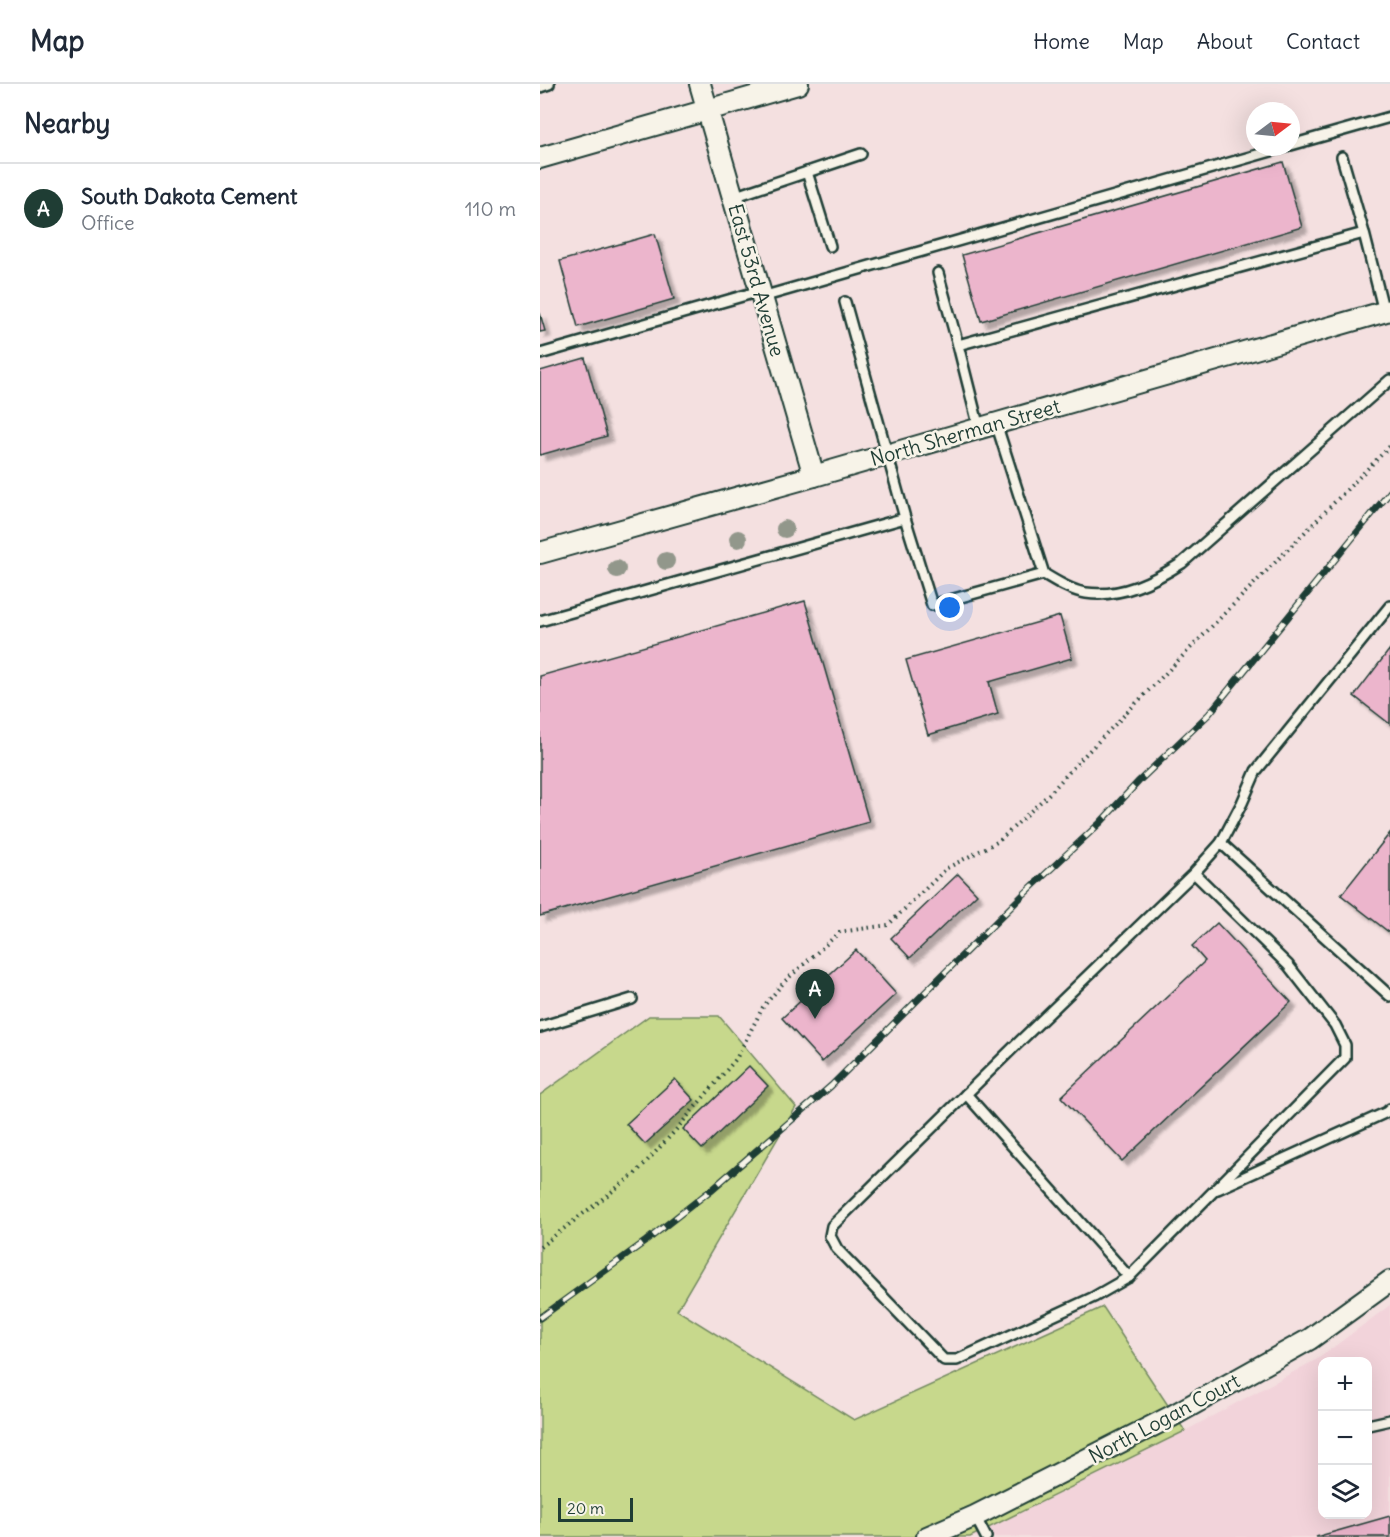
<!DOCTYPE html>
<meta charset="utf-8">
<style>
body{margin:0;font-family:Delius,sans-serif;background:#f2f2f3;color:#1f2937}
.controls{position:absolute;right:18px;bottom:18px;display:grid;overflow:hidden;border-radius:12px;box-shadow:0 6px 24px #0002}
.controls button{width:54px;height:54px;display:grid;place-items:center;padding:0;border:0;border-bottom:2px solid #e0e1e3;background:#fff;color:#1f2937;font:30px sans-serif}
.compass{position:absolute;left:706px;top:18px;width:54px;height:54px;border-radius:50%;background:#fff;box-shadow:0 6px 24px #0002;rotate:74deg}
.scale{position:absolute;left:18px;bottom:15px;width:75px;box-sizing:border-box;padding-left:6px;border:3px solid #1f3d34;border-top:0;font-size:16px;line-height:21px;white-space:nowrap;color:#1f3d34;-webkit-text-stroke:4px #f7f3e8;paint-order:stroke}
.you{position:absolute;left:410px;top:524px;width:21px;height:21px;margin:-15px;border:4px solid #fff;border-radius:50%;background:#1a73e8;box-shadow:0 0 0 9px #1a73e833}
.badge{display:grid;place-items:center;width:39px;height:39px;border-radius:50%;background:#1f3d34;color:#fff;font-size:20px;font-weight:700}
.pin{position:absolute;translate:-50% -50px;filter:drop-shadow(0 2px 3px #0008)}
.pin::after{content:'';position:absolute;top:32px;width:21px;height:18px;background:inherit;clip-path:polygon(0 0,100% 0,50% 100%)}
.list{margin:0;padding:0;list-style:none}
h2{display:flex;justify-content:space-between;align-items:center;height:78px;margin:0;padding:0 24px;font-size:26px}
h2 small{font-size:20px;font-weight:400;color:#747a83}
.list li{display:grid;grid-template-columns:39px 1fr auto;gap:18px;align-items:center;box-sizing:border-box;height:90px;padding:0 24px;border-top:2px solid #e0e1e3}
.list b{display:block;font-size:22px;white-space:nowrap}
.list p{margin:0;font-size:20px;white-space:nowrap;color:#747a83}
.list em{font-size:20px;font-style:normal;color:#747a83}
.icon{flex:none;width:33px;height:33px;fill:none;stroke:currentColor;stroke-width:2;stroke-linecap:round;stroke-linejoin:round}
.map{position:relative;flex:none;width:850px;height:1453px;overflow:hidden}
header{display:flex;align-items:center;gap:36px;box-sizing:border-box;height:84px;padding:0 30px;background:#fff;border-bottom:2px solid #e0e1e3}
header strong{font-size:28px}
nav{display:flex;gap:33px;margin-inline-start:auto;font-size:21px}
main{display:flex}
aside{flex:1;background:#fff}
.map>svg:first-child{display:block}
.built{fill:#f2d3da;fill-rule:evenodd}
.green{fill:#c7d88c;stroke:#738a60;stroke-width:1.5}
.building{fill:#ecb5cc;stroke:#1f3d34;stroke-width:1.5;filter:url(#shadow)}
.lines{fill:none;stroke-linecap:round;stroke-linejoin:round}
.service-casing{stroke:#1f3d34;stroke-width:14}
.minor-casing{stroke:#1f3d34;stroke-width:24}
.path{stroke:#1f3d34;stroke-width:4;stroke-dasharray:1.5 4.5;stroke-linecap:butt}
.service{stroke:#f7f3e8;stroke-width:9}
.minor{stroke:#f7f3e8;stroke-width:20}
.rail-casing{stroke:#1f3d34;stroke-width:7}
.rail{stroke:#f7f3e8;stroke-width:4.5;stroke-dasharray:14;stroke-linecap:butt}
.tree{fill:#92978b}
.labels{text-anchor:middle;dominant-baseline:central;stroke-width:5;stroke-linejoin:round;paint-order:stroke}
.street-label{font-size:20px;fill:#1f3d34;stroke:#f7f3e8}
</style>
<header>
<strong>Map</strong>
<nav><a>Home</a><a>Map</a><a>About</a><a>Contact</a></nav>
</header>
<main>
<aside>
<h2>Nearby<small></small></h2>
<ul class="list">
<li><span class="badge">A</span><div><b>South Dakota Cement</b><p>Office</p></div><em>110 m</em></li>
</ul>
</aside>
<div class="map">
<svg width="850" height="1453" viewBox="0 0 850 1453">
<defs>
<filter id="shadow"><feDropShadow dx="5.5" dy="5.5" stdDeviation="1.5" flood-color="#0004"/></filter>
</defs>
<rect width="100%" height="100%" fill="#f4e0e0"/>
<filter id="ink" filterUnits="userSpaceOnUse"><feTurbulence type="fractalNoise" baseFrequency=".0167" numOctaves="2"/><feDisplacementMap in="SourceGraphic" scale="12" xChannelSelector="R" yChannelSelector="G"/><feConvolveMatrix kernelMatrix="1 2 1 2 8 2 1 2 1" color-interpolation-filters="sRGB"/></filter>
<g filter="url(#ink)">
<path class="built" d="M850 1221V1453H430L645 1347 779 1274ZM782 1278H828V1430H782Z"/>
<path class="green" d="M109 932H179L256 1023 137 1226 314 1336 563 1223 645 1347 430 1453H0V1011Z"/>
<g class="building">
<path d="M743 78 762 143 441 237 422 171Z"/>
<path d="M115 150 134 215 38 243 20 177Z"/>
<path d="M0 229 5 247 0 248Z"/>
<path d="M45 274 67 352 0 371V287Z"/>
<path d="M265 517 329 738 0 832V592Z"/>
<path d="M520 532 532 574 449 598 458 630 388 651 366 576Z"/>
<path d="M850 565V640L814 612Z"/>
<path d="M850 749V849L801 811Z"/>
<path d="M418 790 437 810 370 874 351 854Z"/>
<path d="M677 839 751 918 582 1077 521 1013 665 877 652 862Z"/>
<path d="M316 866 356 910 282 978 242 934Z"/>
<path d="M209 982 228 1002 162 1065 143 1045Z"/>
<path d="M135 995 154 1016 105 1060 86 1040Z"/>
<path d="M850 1432V1453H776Z"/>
</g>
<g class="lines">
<g class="service-casing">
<g id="service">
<path d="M0 3 9 0"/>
<path d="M751 61 850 33"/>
<path d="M267 88 290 162"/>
<path d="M193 113 321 70"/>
<path d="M824 149 844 228"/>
<path d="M398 189 418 261"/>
<path d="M222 213 745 63"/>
<path d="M0 270 220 207"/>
<path d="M439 344 418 261 824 149 802 73"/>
<path d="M365 434 392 521 504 490 456 339"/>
<path d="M504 490C516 497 531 507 546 509 581 514 614 497 642 479L850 296"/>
<path d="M0 537 365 434 305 218"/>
<path d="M681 759 850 912"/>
<path d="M654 789 748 881 795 941 805 961V974L589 1193 554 1213 417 1276H404L297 1165 290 1152 292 1142 475 962 654 789 681 759 702 719 716 687 850 522"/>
<path d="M0 943 92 915"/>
<path d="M426 1010 589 1193"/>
<path d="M678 1105 847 1028 850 1025"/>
<path d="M828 1341 850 1336"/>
<path d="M435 1432 446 1453"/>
</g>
</g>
<g class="minor-casing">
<g id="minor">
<path d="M160 0 274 392"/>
<path d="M0 74 258 0"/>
<path d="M0 469 274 392 850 226"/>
<path d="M387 1453 435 1432 632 1332 770 1255 850 1197"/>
</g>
</g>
<path class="path" d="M0 1163 96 1089 135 1047 196 975 223 923 245 897 300 848 348 841 407 784 459 757 511 708 539 677 850 362"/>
<use href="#service" class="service"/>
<use href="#minor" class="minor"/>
<g class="rail-casing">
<path id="rail" d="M0 1234 106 1157 171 1106 291 1002 483 811 560 739 599 697 669 630 850 408"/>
</g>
<use href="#rail" class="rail"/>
</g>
<g class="tree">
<circle cx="245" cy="445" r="9"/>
<circle cx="198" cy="455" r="9"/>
<circle cx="126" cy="477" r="9"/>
<circle cx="77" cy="485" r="9"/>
</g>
</g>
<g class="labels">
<g class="street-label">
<text transform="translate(217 196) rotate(74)">East 53rd Avenue</text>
<text transform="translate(425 348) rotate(-16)">North Sherman Street</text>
<text transform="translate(624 1334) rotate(-28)">North Logan Court</text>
</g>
</g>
</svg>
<div class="controls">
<button>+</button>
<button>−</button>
<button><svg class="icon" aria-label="layers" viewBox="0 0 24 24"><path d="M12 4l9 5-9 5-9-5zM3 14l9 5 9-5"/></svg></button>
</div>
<svg class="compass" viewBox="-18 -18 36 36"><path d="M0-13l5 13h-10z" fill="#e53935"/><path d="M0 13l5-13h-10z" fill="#747a83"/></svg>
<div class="scale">20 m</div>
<div class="you"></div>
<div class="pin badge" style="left:275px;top:935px">A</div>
</div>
</main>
